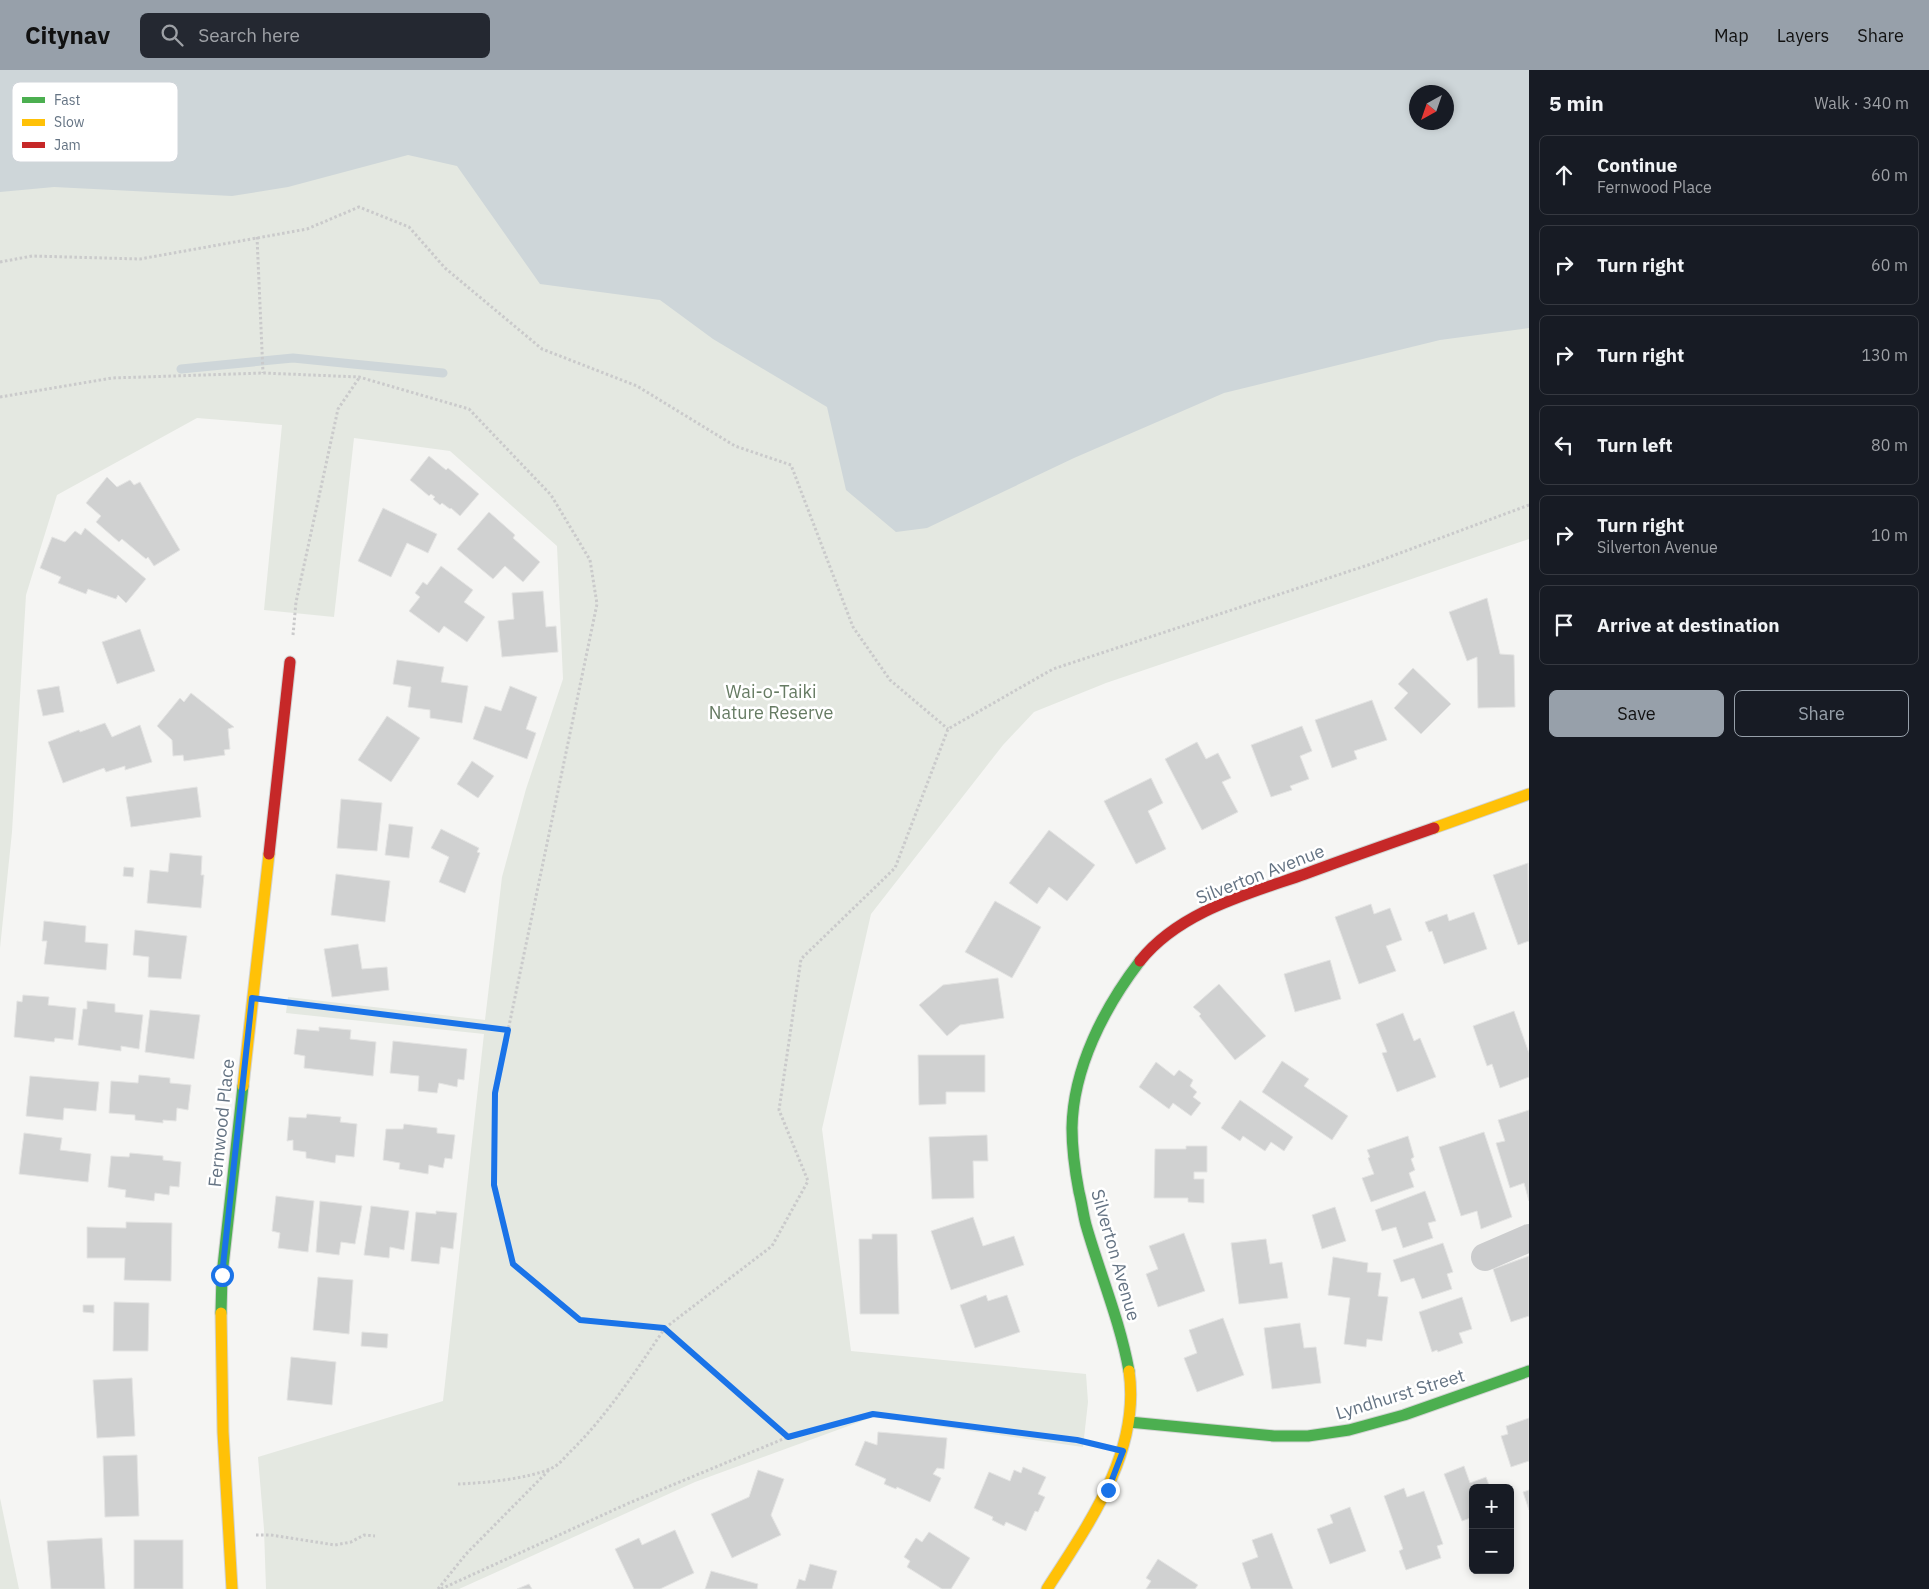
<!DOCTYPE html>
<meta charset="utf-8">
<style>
body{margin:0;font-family:"IBM Plex Sans",sans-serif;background:#242831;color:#f1f3f6}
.controls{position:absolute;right:15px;bottom:15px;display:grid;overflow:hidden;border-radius:8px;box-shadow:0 2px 8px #0003}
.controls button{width:45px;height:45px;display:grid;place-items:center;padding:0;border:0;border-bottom:1px solid #363941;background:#171b24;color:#f1f3f6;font:25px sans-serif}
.compass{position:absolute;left:1409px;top:15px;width:45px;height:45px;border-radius:50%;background:#171b24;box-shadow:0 2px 8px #0003;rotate:220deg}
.stop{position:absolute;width:15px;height:15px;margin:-11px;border:4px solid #1a73e8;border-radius:50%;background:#fff}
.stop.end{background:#1a73e8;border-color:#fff;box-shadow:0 1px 5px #0008}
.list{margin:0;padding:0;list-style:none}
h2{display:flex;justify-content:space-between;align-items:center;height:65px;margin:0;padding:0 20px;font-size:21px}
h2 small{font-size:16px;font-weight:400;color:#9ea1a6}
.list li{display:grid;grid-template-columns:32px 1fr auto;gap:15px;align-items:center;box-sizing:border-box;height:80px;margin:0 10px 10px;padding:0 10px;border:1px solid #363941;border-radius:8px}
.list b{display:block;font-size:19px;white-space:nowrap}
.list p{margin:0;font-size:16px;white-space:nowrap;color:#9ea1a6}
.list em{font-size:16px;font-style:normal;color:#9ea1a6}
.actions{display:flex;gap:10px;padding:15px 20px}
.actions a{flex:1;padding:11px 0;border:1px solid #97a0aa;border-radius:8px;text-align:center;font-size:18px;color:#97a0aa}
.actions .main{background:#97a0aa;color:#111}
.icon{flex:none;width:28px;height:28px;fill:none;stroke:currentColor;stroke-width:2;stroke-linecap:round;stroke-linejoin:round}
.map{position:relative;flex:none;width:1529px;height:1519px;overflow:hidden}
header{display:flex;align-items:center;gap:30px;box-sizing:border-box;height:70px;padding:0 25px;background:#97a0aa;color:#111}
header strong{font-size:24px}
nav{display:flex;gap:28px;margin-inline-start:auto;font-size:18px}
.search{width:350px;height:45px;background:#242831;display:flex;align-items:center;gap:12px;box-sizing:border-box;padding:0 18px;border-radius:8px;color:#9ea1a6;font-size:19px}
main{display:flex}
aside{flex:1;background:#171b24}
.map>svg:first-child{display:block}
.green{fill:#e4e8e1;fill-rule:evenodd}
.water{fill:#ced6d9;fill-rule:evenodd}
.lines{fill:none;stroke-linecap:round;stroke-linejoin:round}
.stream{stroke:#ced6d9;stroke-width:9}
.building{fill:#d0d1d1;stroke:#e4e4e3}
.fast-casing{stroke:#d1d3d2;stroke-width:13}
.slow-casing{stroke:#d1d3d2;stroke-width:13}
.jam-casing{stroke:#d1d3d2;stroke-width:13}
.path{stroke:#cacacb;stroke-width:3;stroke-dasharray:2.5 2.5;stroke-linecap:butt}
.street{stroke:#cccdce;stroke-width:28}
.fast{stroke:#4caf50;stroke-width:11}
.slow{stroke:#ffc107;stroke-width:11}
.jam{stroke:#c62828;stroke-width:11}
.route{stroke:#1a73e8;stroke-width:6}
.labels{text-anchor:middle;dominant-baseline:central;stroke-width:5;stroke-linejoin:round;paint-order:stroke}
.park-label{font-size:18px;fill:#667b63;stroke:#fff}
.street-label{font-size:18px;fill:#647383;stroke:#fff}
.key{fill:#fff;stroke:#d0d5da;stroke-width:1}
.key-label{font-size:14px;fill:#647383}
</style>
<header>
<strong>Citynav</strong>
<div class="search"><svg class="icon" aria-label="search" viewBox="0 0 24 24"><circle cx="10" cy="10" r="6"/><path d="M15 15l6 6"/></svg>Search here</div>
<nav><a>Map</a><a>Layers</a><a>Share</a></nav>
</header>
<main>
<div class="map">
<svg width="1529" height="1519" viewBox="0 0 1529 1519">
<rect width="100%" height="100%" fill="#f5f5f3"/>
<g class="green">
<path d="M0 0H1529V469L1106 613 1034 642 1003 675 871 844 822 1059 851 1281 1086 1304 1088 1332 1083 1377 873 1347 695 1412 459 1519H266L264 1459 258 1387 443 1331 484 964 286 943 288 927 485 950 502 807 526 719 563 609 557 476 450 381 354 368 334 547 264 540 282 355 197 348 57 425 26 525 12 762 0 878ZM1416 22H1446V52H1416Z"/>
<path d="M0 1428 19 1519H0Z"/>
</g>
<path class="water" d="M0 0H1529V258L1440 270 1224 323 1074 388 927 458 896 462 846 420 827 337 713 269 660 230 540 214 457 96 408 85 288 117 232 126 54 117 0 122ZM1416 22H1446V52H1416Z"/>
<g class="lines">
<path class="stream" d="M181 299 293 288 443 303"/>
</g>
<g class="building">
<path d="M429 386 446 400 448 398 479 424 460 446 451 438 450 439 442 433 440 435 433 429 435 427 431 424 429 426 410 410Z"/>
<path d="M107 407 117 417 130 410 134 415 140 412 180 480 154 496 148 487 146 489 122 469 119 472 96 452 101 446 86 433Z"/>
<path d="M383 438 437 464 428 483 407 473 391 507 358 491Z"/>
<path d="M489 442 515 465 513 468 540 492 523 512 505 496 493 509 457 479Z"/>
<path d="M85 458 146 509 126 533 118 525 116 529 88 519 86 524 58 513 61 507 40 498 52 467 65 472 75 461 81 465Z"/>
<path d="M441 496 473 520 464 532 485 547 467 572 444 556 439 563 409 541 420 527 415 523 423 512 427 515Z"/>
<path d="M543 521 546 557 556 556 558 582 502 587 498 551 514 549 512 523Z"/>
<path d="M1487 528 1500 584 1514 585 1515 637 1478 638 1477 587 1467 591 1449 542Z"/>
<path d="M140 559 155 601 117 614 102 572Z"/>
<path d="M397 590 444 597 441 612 468 616 462 653 430 648V640L408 637 411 617 393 614Z"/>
<path d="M1413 598 1451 634 1421 664 1394 638 1408 623 1398 614Z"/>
<path d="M59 616 64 642 43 646 37 620Z"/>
<path d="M510 616 537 627 526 659 536 663 527 689 473 669 485 636 501 641Z"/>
<path d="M191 623 234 657 228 659 230 679 224 680 225 685 184 691 183 685 173 686 172 670 157 656 180 628 184 632Z"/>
<path d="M1372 630 1387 670 1354 681 1357 689 1332 698 1315 650Z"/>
<path d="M387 646 420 668 391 712 358 690Z"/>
<path d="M105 653 112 667 140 655 152 692 125 700V696L106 702 104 698 63 713 48 672 79 660 80 662Z"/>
<path d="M1302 656 1312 681 1300 686 1309 709 1290 716 1292 720 1271 727 1251 675Z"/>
<path d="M1197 672 1206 689 1218 683 1231 708 1222 712 1238 742 1202 760 1165 689Z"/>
<path d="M472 691 494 706 478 728 457 714Z"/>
<path d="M1151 708 1163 733 1148 741 1166 779 1136 794 1104 731Z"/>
<path d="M197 717 201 747 131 757 126 727Z"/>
<path d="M341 729 382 733 377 781 337 778Z"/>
<path d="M389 754 413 757 409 788 385 785Z"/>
<path d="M441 759 479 778 477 782 480 783 465 823 439 812 449 787 431 778Z"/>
<path d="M1049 760 1095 795 1067 831 1049 817 1037 834 1009 813Z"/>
<path d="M170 783 202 786 201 805H204L201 838 147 833 150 800 168 802Z"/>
<path d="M1528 793 1529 871 1518 875 1493 805Z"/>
<path d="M124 797 134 798 133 807 123 806Z"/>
<path d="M336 804 390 811 385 852 331 845Z"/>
<path d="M995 831 1041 857 1012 908 965 882Z"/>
<path d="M1371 834 1374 844 1390 838 1402 870 1386 876 1396 901 1359 914 1335 847Z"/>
<path d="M1474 842 1487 879 1444 894 1432 861 1429 862 1425 852 1447 844 1449 851Z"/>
<path d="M44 851 86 856 85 872 108 874 106 900 44 894 47 871H42Z"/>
<path d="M135 860 187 866 181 909 148 907 149 887 133 885Z"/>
<path d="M358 874 362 899 387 897 389 920 332 927 324 879Z"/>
<path d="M1330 890 1341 929 1295 942 1284 904Z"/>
<path d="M998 908 1004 948 960 955 947 966 919 935 943 915Z"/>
<path d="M1219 914 1266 966 1235 990 1199 946 1201 944 1193 937Z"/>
<path d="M23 925 49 927 48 935 76 938 73 970 55 968 54 972 14 967 17 931 22 932Z"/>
<path d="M87 931 115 934V942L143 945 139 979 121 976V981L78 975 83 939H87Z"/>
<path d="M150 940 200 945 194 989 145 982Z"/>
<path d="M1514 941 1529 983V1007L1500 1018 1492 994 1487 996 1473 956Z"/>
<path d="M1403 943 1414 971 1420 968 1436 1007 1397 1022 1382 983 1387 982 1376 954Z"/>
<path d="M319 957 351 960 350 969 376 972 373 1006 304 998 305 986 294 984 297 959 319 961Z"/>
<path d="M393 971 467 979 464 1010 458 1009 457 1017 439 1013 437 1023 418 1021 419 1006 390 1003Z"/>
<path d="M918 985H985V1022H946V1034L919 1035Z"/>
<path d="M1282 991 1309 1009 1304 1016 1348 1046 1332 1070 1262 1022Z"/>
<path d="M1156 992 1174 1006 1179 1000 1193 1010 1190 1016 1197 1022 1193 1027 1201 1033 1191 1046 1173 1033 1169 1039 1139 1017Z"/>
<path d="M139 1005 170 1008V1013L191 1015 188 1040 177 1038 176 1051 163 1050V1053L135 1050V1045L109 1043 111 1011 138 1013Z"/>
<path d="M30 1006 99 1012 96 1041 64 1038 63 1050 26 1046Z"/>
<path d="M1240 1030 1293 1067 1284 1081 1271 1072 1265 1081 1243 1066 1240 1071 1221 1058Z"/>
<path d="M1529 1040V1131L1524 1113 1510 1118 1496 1073 1505 1071 1498 1050Z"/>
<path d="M307 1044 341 1047 340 1052 357 1054 354 1087 336 1085 335 1093 306 1088V1082L293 1080V1070L287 1071 289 1047 306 1048Z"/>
<path d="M404 1054 437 1058V1063L455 1065 452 1089 445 1088 443 1098 429 1095 428 1104 399 1099 400 1093 383 1090 386 1059H403Z"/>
<path d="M1484 1062 1512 1147 1481 1159 1477 1141 1461 1146 1439 1077Z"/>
<path d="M24 1063 62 1068 60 1080 91 1084 88 1112 19 1104Z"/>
<path d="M987 1065 988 1091H973L974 1128 932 1129 929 1067Z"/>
<path d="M1408 1066 1414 1087 1411 1089 1415 1100 1409 1103 1414 1117 1371 1132 1362 1108 1374 1104 1368 1088 1370 1087 1367 1080Z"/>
<path d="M1186 1076H1207V1102H1194V1109H1204V1133L1188 1132V1128H1154L1155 1079H1186Z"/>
<path d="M130 1083 163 1086V1090L181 1092 179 1117 170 1116 169 1125 155 1123 154 1131 125 1127 126 1120 108 1117 111 1086 129 1087Z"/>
<path d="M1425 1121 1436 1151 1428 1153 1433 1168 1403 1178 1396 1157 1382 1161 1375 1140Z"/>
<path d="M276 1126 314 1131 308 1182 278 1178 280 1163 272 1161Z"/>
<path d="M320 1131 362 1136 355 1174 341 1172 339 1185 316 1182Z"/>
<path d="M371 1136 409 1141 404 1180 390 1177 389 1188 364 1185Z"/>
<path d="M1335 1137 1346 1171 1322 1179 1312 1145Z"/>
<path d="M436 1141 457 1143 453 1179 441 1177 439 1194 411 1191 416 1142 436 1144Z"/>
<path d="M973 1147 983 1176 1014 1166 1024 1195 951 1220 931 1161Z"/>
<path d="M126 1152 172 1153 171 1211 124 1210 125 1188H87V1157L126 1158Z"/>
<path d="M1184 1163 1205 1221 1158 1237 1146 1204 1158 1199 1149 1176Z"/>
<path d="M872 1164H897L899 1244H860L859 1169H872Z"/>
<path d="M1266 1169 1270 1194 1282 1192 1288 1228 1239 1234 1231 1173Z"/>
<path d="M1443 1173 1453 1202 1447 1204 1452 1219 1422 1229 1414 1208 1401 1212 1393 1190Z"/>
<path d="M1529 1186V1246L1511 1252 1493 1199Z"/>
<path d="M1333 1187 1368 1193 1367 1202 1381 1203 1378 1226 1388 1227 1382 1271 1367 1269 1366 1277 1344 1274 1350 1228 1328 1225Z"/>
<path d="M318 1207 353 1210 349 1264 313 1260Z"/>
<path d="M986 1225 988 1231 1007 1225 1020 1262 975 1278 960 1235Z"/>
<path d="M1462 1227 1472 1259 1459 1263 1463 1273 1438 1282 1437 1280 1432 1282 1419 1242Z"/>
<path d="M114 1232 149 1233 148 1281H113Z"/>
<path d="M83 1235H94V1243L83 1242Z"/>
<path d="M1223 1248 1244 1305 1197 1322 1184 1288 1197 1283 1189 1260Z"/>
<path d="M1300 1253 1304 1278 1316 1277 1321 1313 1272 1319 1264 1258Z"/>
<path d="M362 1262 388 1264 387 1278 361 1276Z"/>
<path d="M291 1287 336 1292 332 1335 287 1330Z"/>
<path d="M132 1308 135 1366 97 1368 93 1310Z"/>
<path d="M1529 1348V1391L1511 1397 1501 1366 1508 1364 1506 1356Z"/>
<path d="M878 1362 947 1368 944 1399 937 1398 933 1404 941 1408 930 1432 897 1417 896 1419 884 1414 886 1409 855 1395 865 1371 877 1375Z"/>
<path d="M137 1385 139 1446 105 1447 103 1386Z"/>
<path d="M1464 1396 1470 1413 1486 1407 1490 1418H1473V1447L1462 1451 1444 1404Z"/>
<path d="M1023 1397 1046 1407 1038 1424 1045 1427 1038 1442 1035 1441 1026 1461 1006 1452 1004 1456 992 1450 993 1447 974 1438 989 1402 1010 1411 1014 1400 1021 1403Z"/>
<path d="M758 1400 784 1409 771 1445 781 1465 732 1488 711 1444 749 1427Z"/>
<path d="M1404 1418 1407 1427 1424 1421 1443 1474 1437 1476 1441 1488 1406 1500 1399 1481 1403 1479 1384 1426Z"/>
<path d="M1529 1420V1440L1523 1422Z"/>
<path d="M1350 1437 1366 1481 1330 1494 1317 1459 1333 1453 1330 1445Z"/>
<path d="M675 1460 694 1503 660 1519H634L615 1479 639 1468 642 1475Z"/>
<path d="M929 1462 970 1488 951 1519H942L907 1497 910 1491 904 1487 916 1468 922 1472Z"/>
<path d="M1272 1463 1293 1519H1251L1242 1493 1258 1487 1252 1470Z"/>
<path d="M102 1468 105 1519H51L47 1471Z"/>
<rect x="134" y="1470" width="49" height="49"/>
<path d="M1158 1489 1198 1515 1195 1519H1146L1151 1511 1146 1508Z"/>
<path d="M810 1494 837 1501 832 1519H796L799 1509 805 1511Z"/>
<path d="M711 1501 758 1514 757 1519H705Z"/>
<path d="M529 1514 532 1519H517Z"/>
</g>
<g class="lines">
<g class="fast-casing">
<g id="fast">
<path d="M221 1243 222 1205 243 1016"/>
<path d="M1129 1301C1120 1251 1100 1204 1086 1155 1083 1144 1082 1133 1079 1122 1075 1101 1072 1079 1072 1058 1073 998 1104 938 1140 891"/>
<path d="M1129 1352 1274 1366H1308L1349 1360 1404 1345 1529 1301"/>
</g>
</g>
<g class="slow-casing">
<g id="slow">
<path d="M1434 758 1529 724"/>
<path d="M243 1016 269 784"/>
<path d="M221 1243 223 1362 232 1519"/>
<path d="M1047 1519C1088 1455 1141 1382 1129 1301"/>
</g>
</g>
<g class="jam-casing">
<g id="jam">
<path d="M269 784 290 592"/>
<path d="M1140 891C1180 841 1248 824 1305 804 1348 788 1391 773 1434 758"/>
</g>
</g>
<g class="path">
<path d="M257 167 263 303"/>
<path d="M0 192 32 186 140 189 307 159 359 137 409 157 445 198 542 279 637 316 735 376 791 395 853 557 890 610 948 659"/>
<path d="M0 327 112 308 263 303 359 307 469 339 551 425 590 490 597 534 495 1023 494 1115 513 1194 580 1250 665 1258 772 1176 808 1111 779 1040 801 889 895 798 948 659 1053 599 1368 495 1529 435"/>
<path d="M293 565 296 532 338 339 359 308"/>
<path d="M280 931 508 960"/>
<path d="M458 1414C484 1413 528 1409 552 1398 559 1395 564 1388 569 1383 607 1346 635 1302 665 1258L788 1367"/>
<path d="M256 1465H271L335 1475 351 1472 364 1465 375 1466"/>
<path d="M438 1519 466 1484 549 1400"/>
<path d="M441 1519 629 1433 788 1367 873 1344 1077 1369 1093 1374"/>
</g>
<path class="street" d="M1485 1187 1529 1168"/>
<use href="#fast" class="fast"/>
<use href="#slow" class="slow"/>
<use href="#jam" class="jam"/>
</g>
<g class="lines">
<path class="route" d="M222 1205 252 928 508 960 495 1023 494 1115 513 1194 580 1250 664 1258 788 1367 873 1344 1077 1370 1123 1381 1108 1420"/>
</g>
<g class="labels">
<g class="park-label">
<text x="771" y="621">Wai-o-Taiki<tspan x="771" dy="21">Nature Reserve</tspan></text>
</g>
<g class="street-label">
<text transform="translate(1260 804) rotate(-21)">Silverton Avenue</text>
<text transform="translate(221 1053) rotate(-84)">Fernwood Place</text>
<text transform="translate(1116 1185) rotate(74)">Silverton Avenue</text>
<text transform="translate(1400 1324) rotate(-17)">Lyndhurst Street</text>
</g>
</g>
<rect x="12" y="12" width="166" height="80" rx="8" class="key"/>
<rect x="22" y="27" width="23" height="6" fill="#4caf50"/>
<rect x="22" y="49" width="23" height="7" fill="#ffc107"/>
<rect x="22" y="72" width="23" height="6" fill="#c62828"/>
<g class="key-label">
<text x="54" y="35">Fast</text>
<text x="54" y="57">Slow</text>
<text x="54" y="80">Jam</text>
</g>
</svg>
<div class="controls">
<button>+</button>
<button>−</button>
</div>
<svg class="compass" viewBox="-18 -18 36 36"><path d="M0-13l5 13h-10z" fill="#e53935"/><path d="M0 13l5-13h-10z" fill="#9ea1a6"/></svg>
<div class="stop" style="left:222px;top:1205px"></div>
<div class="stop end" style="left:1108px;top:1420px"></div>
</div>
<aside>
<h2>5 min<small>Walk · 340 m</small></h2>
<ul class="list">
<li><svg class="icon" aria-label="ahead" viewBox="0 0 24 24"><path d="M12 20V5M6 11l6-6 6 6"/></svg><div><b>Continue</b><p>Fernwood Place</p></div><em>60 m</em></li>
<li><svg class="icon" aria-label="right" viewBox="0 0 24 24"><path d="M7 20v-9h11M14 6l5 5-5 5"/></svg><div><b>Turn right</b></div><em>60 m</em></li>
<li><svg class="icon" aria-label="right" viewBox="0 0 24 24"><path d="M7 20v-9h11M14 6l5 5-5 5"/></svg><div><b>Turn right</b></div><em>130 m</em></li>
<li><svg class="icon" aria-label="left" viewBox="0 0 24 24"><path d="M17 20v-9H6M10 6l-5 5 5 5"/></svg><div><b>Turn left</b></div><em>80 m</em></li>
<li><svg class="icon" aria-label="right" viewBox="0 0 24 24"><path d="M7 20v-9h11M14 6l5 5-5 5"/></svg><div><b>Turn right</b><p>Silverton Avenue</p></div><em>10 m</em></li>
<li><svg class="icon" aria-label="arrive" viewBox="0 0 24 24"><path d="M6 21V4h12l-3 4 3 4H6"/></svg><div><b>Arrive at destination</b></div></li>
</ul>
<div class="actions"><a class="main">Save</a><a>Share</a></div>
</aside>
</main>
